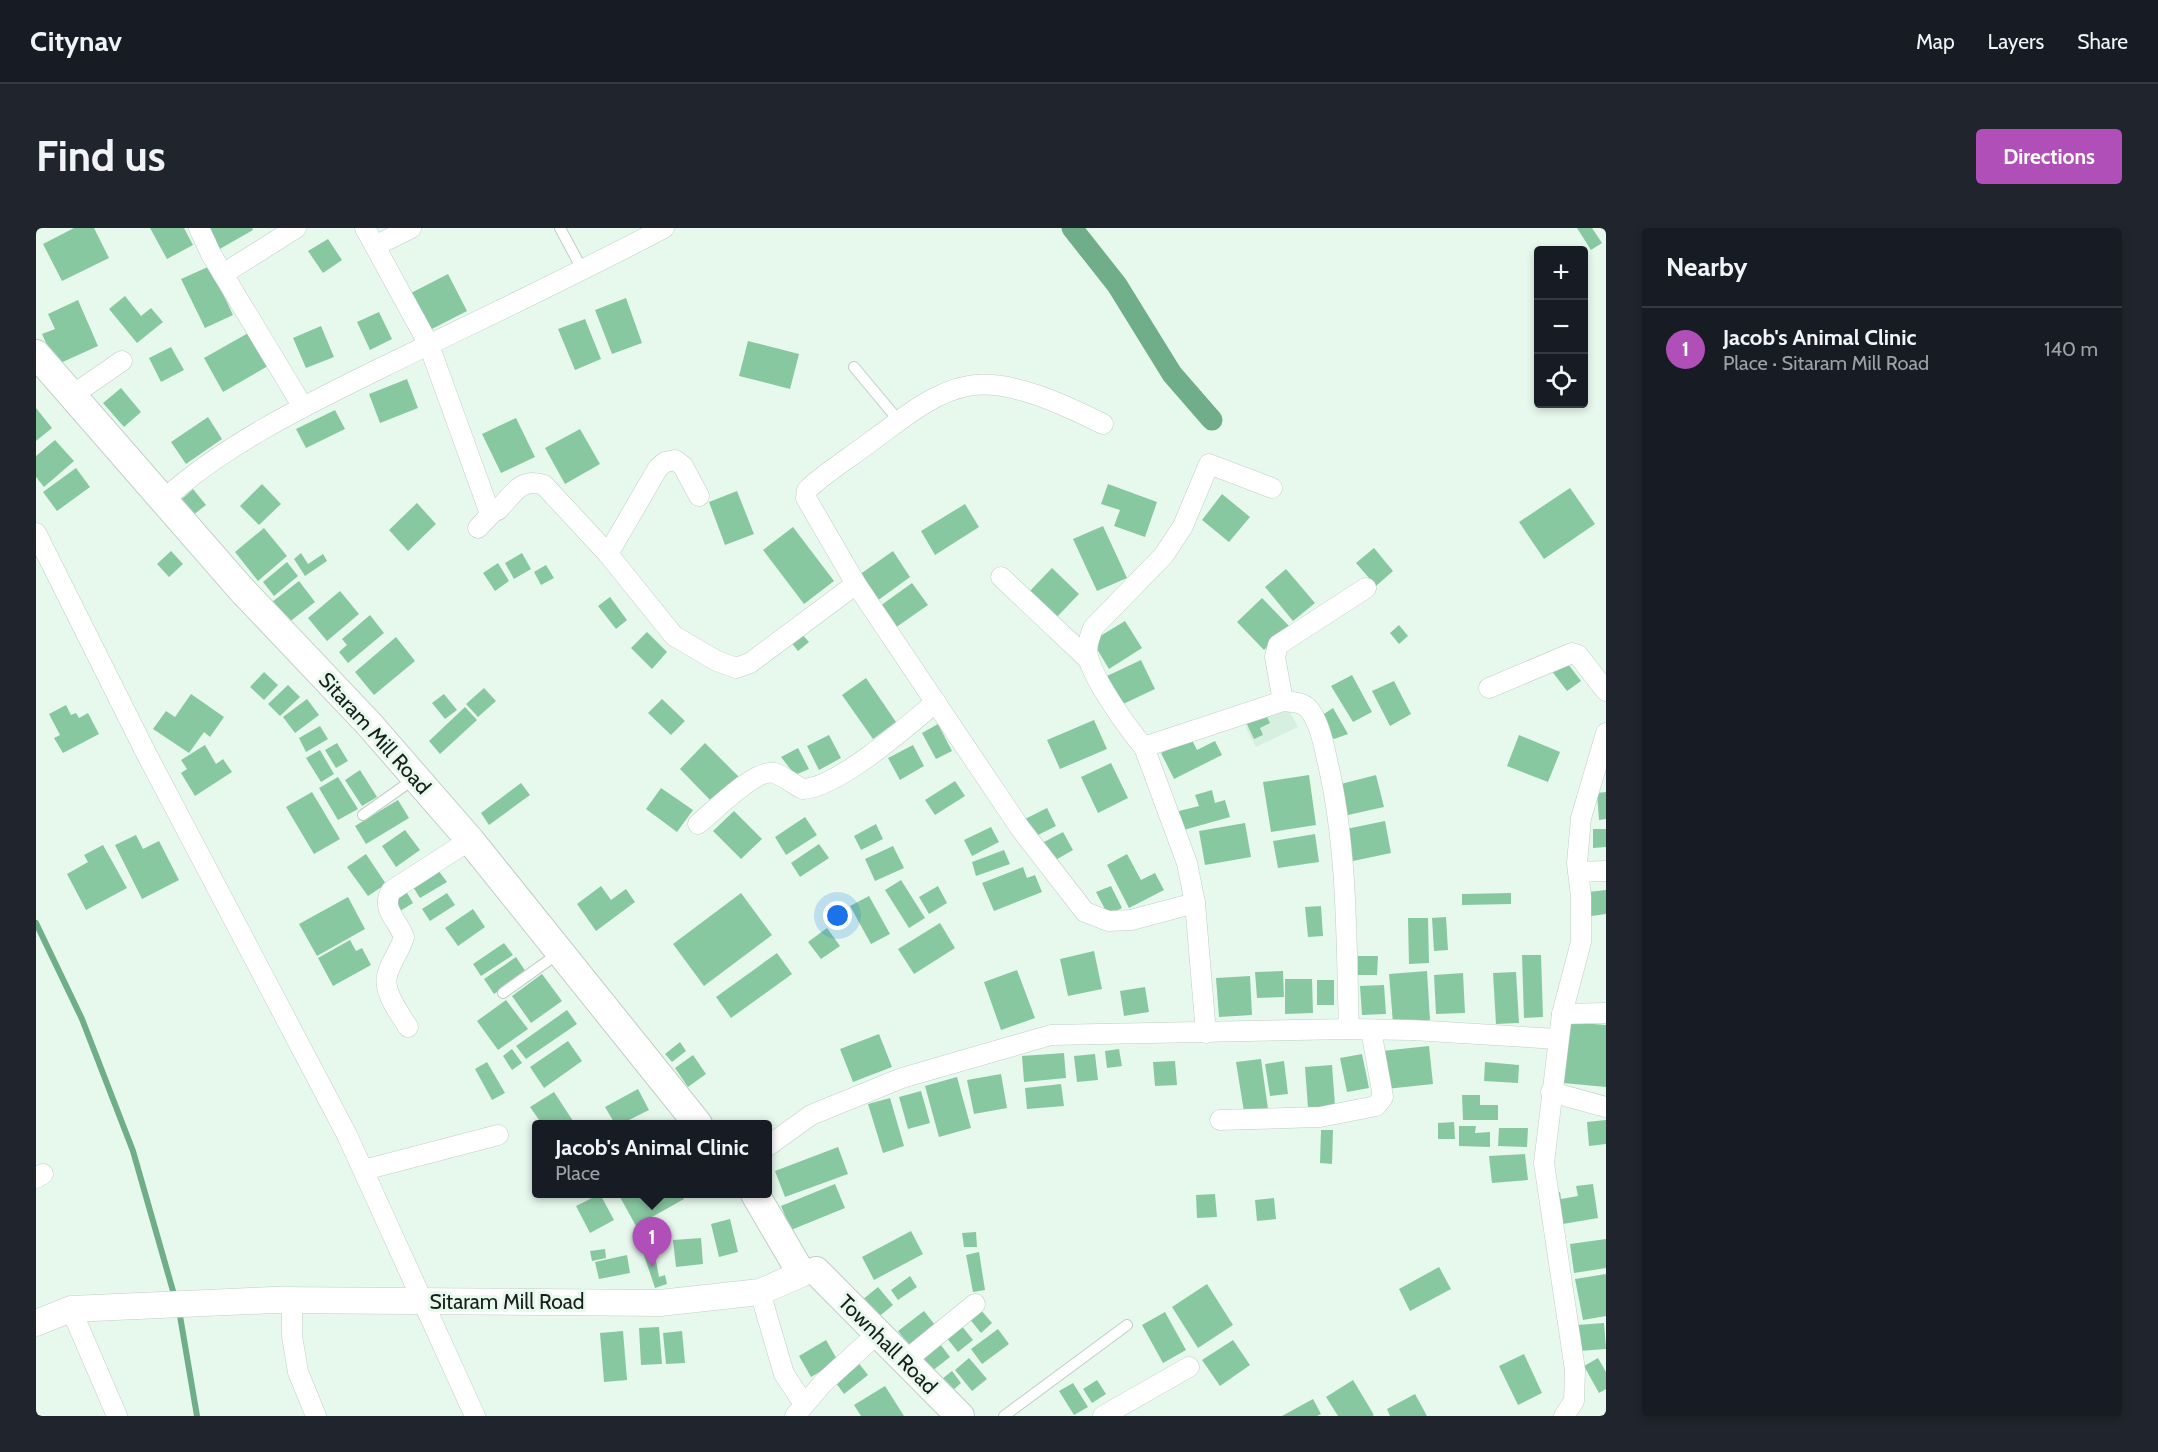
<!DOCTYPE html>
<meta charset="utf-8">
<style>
body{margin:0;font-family:Cabin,sans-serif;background:#20242c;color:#f1f3f6}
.controls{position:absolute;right:18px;top:18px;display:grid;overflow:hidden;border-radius:6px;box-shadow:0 3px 9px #0003}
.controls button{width:54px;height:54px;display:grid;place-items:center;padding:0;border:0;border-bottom:2px solid #363941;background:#171b24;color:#f1f3f6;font:30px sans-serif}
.you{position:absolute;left:802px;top:688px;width:21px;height:21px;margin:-15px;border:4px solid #fff;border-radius:50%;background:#1a73e8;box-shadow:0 0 0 9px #1a73e833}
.badge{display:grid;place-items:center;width:39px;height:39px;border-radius:50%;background:#af4fb7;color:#fff;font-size:20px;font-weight:700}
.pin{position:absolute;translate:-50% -50px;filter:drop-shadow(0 2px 3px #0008)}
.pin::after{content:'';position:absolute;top:32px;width:21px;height:18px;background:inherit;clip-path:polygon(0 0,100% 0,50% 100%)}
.popup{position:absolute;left:496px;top:892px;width:240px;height:78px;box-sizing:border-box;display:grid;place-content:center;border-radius:6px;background:#171b24;filter:drop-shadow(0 2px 4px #0005);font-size:20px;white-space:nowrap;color:#9ea1a6}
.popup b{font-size:22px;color:#f1f3f6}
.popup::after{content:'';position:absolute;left:50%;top:100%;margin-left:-12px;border:12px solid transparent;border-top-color:#171b24}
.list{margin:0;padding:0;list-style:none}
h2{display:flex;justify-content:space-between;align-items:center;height:78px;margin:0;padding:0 24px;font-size:26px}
h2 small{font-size:20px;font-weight:400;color:#9ea1a6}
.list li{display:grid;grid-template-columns:39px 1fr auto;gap:18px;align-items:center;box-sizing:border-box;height:84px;padding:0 24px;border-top:2px solid #363941}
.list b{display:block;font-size:22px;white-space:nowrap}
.list p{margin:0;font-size:20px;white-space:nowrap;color:#9ea1a6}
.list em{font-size:20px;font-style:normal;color:#9ea1a6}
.icon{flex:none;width:33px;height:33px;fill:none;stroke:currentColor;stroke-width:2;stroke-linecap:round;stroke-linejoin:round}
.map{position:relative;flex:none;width:1570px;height:1188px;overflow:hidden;border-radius:6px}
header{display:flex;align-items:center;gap:36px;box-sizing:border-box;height:84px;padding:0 30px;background:#171b24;border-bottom:2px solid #363941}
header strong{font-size:28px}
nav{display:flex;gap:33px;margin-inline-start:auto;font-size:21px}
.intro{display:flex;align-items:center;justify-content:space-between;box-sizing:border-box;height:144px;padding:0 36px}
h1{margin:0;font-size:42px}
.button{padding:15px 27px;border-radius:6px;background:#af4fb7;color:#fff;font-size:21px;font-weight:700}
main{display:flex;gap:36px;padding:0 36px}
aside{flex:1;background:#171b24;border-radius:6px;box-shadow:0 3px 9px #0003}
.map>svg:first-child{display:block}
.built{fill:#d6efdf}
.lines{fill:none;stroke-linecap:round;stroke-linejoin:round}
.stream{stroke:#6fae88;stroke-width:6}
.canal{stroke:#6fae88;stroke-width:21}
.building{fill:#88c8a1}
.service-casing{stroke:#bfcfc4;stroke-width:12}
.minor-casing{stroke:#bfcfc4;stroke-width:21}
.tertiary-casing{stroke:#bfcfc4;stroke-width:27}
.secondary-casing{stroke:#bfcfc4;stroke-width:30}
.service{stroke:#fff;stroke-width:10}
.minor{stroke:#fff;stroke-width:20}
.tertiary{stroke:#fff;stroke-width:26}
.secondary{stroke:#fff;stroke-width:28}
.labels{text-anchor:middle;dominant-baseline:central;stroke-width:6;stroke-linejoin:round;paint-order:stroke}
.street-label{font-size:21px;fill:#181e1a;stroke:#e7f9ed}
</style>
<header>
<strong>Citynav</strong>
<nav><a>Map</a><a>Layers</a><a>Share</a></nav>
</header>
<div class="intro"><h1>Find us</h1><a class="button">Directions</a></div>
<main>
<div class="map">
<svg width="1570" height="1188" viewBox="0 0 1570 1188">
<rect width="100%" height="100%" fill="#e7f9ed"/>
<path class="built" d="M1250 477 1262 499 1220 519 1211 502 1208 489Z"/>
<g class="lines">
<g class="stream">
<path d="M0 695 46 791 97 923 139 1070"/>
<path d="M143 1082 161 1188"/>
</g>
<path class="canal" d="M1036 0 1081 57 1136 146 1176 192"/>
</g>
<g class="building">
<path d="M38 0H58L73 30 26 53 7 16Z"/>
<path d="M114 0H148L157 17 131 31Z"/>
<path d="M170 0H216L217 2 182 22Z"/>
<path d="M1541 0H1556L1566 15 1555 22Z"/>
<path d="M292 11 306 32 287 45 272 23Z"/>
<path d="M174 38 197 87 169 100 145 51Z"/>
<path d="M412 46 431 83 394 102 375 65Z"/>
<path d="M89 68 105 88 115 80 127 94 101 115 73 81Z"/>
<path d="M590 70 606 115 576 126 559 82Z"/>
<path d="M42 72 62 118 20 137 6 106 19 101 12 86Z"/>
<path d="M343 84 356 111 334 122 321 94Z"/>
<path d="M549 91 565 131 539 142 522 101Z"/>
<path d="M285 98 298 129 270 140 257 110Z"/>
<path d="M214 104 232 138 187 164 168 130Z"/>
<path d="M712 113 763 126 754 161 703 148Z"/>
<path d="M135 119 148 142 125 154 113 130Z"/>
<path d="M371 151 382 180 344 195 333 166Z"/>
<path d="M85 160 105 184 88 199 67 175Z"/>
<path d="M0 180 16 200 0 213Z"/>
<path d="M299 182 309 201 270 220 260 201Z"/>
<path d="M172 189 186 211 150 236 135 214Z"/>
<path d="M480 190 499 229 465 245 446 206Z"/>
<path d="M544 201 564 236 529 256 509 220Z"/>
<path d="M19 212 38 233 8 259 0 249V228Z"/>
<path d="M40 240 54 259 21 283 7 264Z"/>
<path d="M226 256 245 276 223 297 204 278Z"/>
<path d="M1072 256 1121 274 1109 309 1078 298 1084 282 1065 276Z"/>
<path d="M1534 260 1559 296 1508 331 1483 294Z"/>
<path d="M157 261 170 277 152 291 140 276Z"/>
<path d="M701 263 718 306 689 317 673 274Z"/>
<path d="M1186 266 1214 289 1193 314 1166 292Z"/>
<path d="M381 275 400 296 372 323 353 302Z"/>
<path d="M929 276 943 299 899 327 885 303Z"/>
<path d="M1067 298 1091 350 1061 363 1037 311Z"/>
<path d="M757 299 798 353 768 376 727 322Z"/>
<path d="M228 300 251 328 222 353 199 324Z"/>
<path d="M1338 320 1357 343 1340 358 1320 335Z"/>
<path d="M135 323 147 336 133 349 121 336Z"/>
<path d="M857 323 874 349 841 373 823 347Z"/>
<path d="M265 325 272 336 287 326 291 333 269 348 258 331Z"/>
<path d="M486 325 495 341 478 351 469 335Z"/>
<path d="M251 334 262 348 238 368 227 354Z"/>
<path d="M462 335 473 353 459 363 447 345Z"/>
<path d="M510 337 518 350 505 357 498 344Z"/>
<path d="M1016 340 1043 366 1018 392 991 366Z"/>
<path d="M1250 341 1279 375 1257 393 1229 359Z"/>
<path d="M263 353 279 374 252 395 236 374Z"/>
<path d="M876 355 892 377 859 400 844 378Z"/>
<path d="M304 363 323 386 291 413 272 390Z"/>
<path d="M574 369 591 392 580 401 562 378Z"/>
<path d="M1226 370 1253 398 1228 422 1201 394Z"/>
<path d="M334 387 348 405 312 435 303 424 311 417 306 411Z"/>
<path d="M1089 393 1106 420 1073 441 1056 413Z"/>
<path d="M1363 397 1372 408 1363 416 1354 405Z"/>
<path d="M611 404 631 424 616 441 595 420Z"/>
<path d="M764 404 773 414 762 423 754 413Z"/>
<path d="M360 409 379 433 338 467 319 444Z"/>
<path d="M1105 432 1119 461 1085 477 1071 448Z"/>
<path d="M1529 432 1545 453 1531 463 1515 442Z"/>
<path d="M228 444 242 457 228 472 214 459Z"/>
<path d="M1316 447 1336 484 1317 494 1295 458Z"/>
<path d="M830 450 860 494 837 511 806 467Z"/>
<path d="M1358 453 1375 486 1354 498 1336 463Z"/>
<path d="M252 457 264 469 244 488 232 476Z"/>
<path d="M448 460 460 473 442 489 430 476Z"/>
<path d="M155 466 188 489 174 509 168 504 153 525 117 501 130 483 139 489Z"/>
<path d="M408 466 421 482 409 491 396 475Z"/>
<path d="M271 471 283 487 259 505 247 489Z"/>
<path d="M626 471 649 493 635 507 612 485Z"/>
<path d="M30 477 35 487 40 485 43 490 52 485 63 506 27 525 18 510 24 507 13 486Z"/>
<path d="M429 479 441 492 404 526 393 513Z"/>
<path d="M1297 480 1312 506 1298 511 1282 490Z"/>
<path d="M1230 487 1234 495 1224 500 1227 507 1218 511 1209 492Z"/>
<path d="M1058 492 1071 521 1024 541 1011 512Z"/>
<path d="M902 496 916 523 900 531 886 505Z"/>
<path d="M284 498 292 511 270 524 263 510Z"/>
<path d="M793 507 805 530 783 542 771 518Z"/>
<path d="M1483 507 1524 524 1512 554 1471 538Z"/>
<path d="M1155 510 1161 522 1179 513 1186 527 1138 551 1125 525Z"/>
<path d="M301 515 312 533 300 540 289 522Z"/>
<path d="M669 515 703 549 677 575 644 541Z"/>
<path d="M169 517 180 536 187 531 196 544 159 568 145 545 151 541 145 532Z"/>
<path d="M877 517 888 538 864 552 852 530Z"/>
<path d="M762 520 773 541 759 547 745 529Z"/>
<path d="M284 522 298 546 285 554 270 530Z"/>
<path d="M1075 535 1092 570 1062 585 1045 549Z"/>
<path d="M324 542 341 569 326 578 309 552Z"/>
<path d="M1273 547 1280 597 1235 604 1227 554Z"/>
<path d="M1340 547 1348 579 1312 587 1305 556Z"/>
<path d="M302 549 322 581 302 592 283 560Z"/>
<path d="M919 553 929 568 899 587 889 572Z"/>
<path d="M485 555 494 567 453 597 445 585Z"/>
<path d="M625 560 657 582 641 604 610 581Z"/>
<path d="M1176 562 1179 575 1189 572 1194 589 1144 603 1139 584 1163 578 1159 567Z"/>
<path d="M276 564 304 611 278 626 250 579Z"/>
<path d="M1570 564V591L1563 592 1561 565Z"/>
<path d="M362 572 373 590 330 616 319 598Z"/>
<path d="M1011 580 1020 598 996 610 987 592Z"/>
<path d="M698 583 726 611 705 631 677 603Z"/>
<path d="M769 589 781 607 750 627 739 609Z"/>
<path d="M1349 593 1355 625 1317 633 1310 601Z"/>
<path d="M1209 595 1215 629 1169 637 1163 603Z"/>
<path d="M840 596 847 611 825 622 818 608Z"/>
<path d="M955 599 963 614 936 628 928 612Z"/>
<path d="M1557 601H1570V619L1557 620Z"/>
<path d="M369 602 384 622 360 639 346 618Z"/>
<path d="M1027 604 1037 622 1016 634 1006 615Z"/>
<path d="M1279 606 1283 634 1242 640 1237 613Z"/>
<path d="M100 607 107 621 123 613 143 652 106 671 79 617Z"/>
<path d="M783 616 793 630 764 649 755 635Z"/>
<path d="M67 617 91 660 50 682 31 646 52 634 48 627Z"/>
<path d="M857 618 868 640 839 653 829 631Z"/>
<path d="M968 622 974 636 940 648 936 634Z"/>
<path d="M330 626 350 656 332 668 311 639Z"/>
<path d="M1091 626 1105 652 1119 645 1128 662 1093 680 1071 637Z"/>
<path d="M987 639 991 650 999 647 1006 664 958 683 946 655Z"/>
<path d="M402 642 411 654 384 670 377 659Z"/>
<path d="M865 652 889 690 873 700 849 662Z"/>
<path d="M565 658 575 672 590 661 599 674 560 703 541 676Z"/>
<path d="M902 658 911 675 893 686 883 669Z"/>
<path d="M1075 658 1086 680 1072 687 1060 664Z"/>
<path d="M1570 662V686L1555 688 1552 664Z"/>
<path d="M370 663 377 675 361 685 355 674Z"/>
<path d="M411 665 419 677 394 693 386 681Z"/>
<path d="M705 665 736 707 668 758 637 716Z"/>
<path d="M1475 665V676L1426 677V666Z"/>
<path d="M833 668 854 706 835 716 814 678Z"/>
<path d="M312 669 329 701 281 728 263 696Z"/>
<path d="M1285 678 1287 708 1272 709 1269 679Z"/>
<path d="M437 681 449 699 422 718 409 700Z"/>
<path d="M1410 689 1412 722 1398 723 1396 690Z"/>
<path d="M1372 690H1392L1393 735 1373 736Z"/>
<path d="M904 695 919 720 878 746 862 721Z"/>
<path d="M791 700 804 718 785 731 772 714Z"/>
<path d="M314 712 320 723 326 720 335 737 297 758 282 730Z"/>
<path d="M468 715 477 727 445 748 437 736Z"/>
<path d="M1058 723 1066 761 1032 768 1024 731Z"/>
<path d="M741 725 756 746 695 790 680 769Z"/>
<path d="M1486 727H1505L1507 789 1488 790Z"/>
<path d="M1322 728H1342L1341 747H1322Z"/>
<path d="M480 729 490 744 458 766 448 751Z"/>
<path d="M981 742 999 790 965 802 948 754Z"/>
<path d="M1247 743 1248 769 1221 770 1219 744Z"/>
<path d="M1391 743 1394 792 1357 795 1353 746Z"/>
<path d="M1480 744 1483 795 1460 796 1457 745Z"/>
<path d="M1427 745 1429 785 1400 786 1398 747Z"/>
<path d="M506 746 526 773 495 795 476 768Z"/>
<path d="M1214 748 1216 787 1183 789 1180 750Z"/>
<path d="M1249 751H1276L1277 785 1249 786Z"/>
<rect x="1281" y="752" width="17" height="25"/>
<path d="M1348 757 1350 786 1326 787 1324 758Z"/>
<path d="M1109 759 1113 784 1088 788 1084 763Z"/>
<path d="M470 772 492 801 462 822 441 793Z"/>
<path d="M531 782 541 796 490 831 480 818Z"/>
<path d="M1532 794 1570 797V859L1527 855Z"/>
<path d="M843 806 856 839 817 854 804 821Z"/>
<path d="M532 813 546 833 508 860 494 839Z"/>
<path d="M644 814 650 823 636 834 629 826Z"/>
<path d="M1393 818 1397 856 1350 861 1346 823Z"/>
<path d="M476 821 486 835 476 842 467 828Z"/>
<path d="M1083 821 1086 838 1071 840 1069 823Z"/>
<path d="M1028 825 1030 850 988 854 986 828Z"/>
<path d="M1059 826 1062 852 1041 854 1038 828Z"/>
<path d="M1326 826 1333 860 1311 864 1304 830Z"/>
<path d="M657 827 670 846 652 859 639 840Z"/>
<path d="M1225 831 1232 881 1208 884 1200 834Z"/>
<path d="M1139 833 1141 857 1119 858 1117 834Z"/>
<path d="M1248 833 1252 866 1234 868 1229 836Z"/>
<path d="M451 834 469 865 456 872 439 841Z"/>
<path d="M1449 834 1483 837 1482 855 1448 853Z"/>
<path d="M1296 837 1299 878 1272 880 1269 839Z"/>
<path d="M965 846 971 880 938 886 931 852Z"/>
<path d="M921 849 935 900 903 909 889 858Z"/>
<path d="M1025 856 1028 878 991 881 989 860Z"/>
<path d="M602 861 613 882 585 896H579L569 879Z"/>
<path d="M885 863 894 895 872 901 863 869Z"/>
<path d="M518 864 539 896H506L494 879Z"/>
<path d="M1426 867H1444V877H1462V892H1427Z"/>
<path d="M854 870 868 918 847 925 832 876Z"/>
<path d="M1570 892V916L1553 918 1551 894Z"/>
<path d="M1418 894 1419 911H1402V895Z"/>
<path d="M1423 898H1440L1439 905 1454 904V919L1423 918Z"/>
<path d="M1463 900H1492L1491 919 1462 918Z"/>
<path d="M1285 902H1297L1296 936 1284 935Z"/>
<path d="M802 919 812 946 749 969 739 943Z"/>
<path d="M1489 926 1492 952 1456 955 1453 928Z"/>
<path d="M799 956 809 980 755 1002 745 978Z"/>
<path d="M1557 956 1562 990 1521 997 1516 966 1524 964 1525 971 1542 968 1540 958Z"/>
<path d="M564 966 578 992 554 1005 540 978Z"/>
<path d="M590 966H645L648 971 600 998 584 969Z"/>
<path d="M1179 966 1181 989 1161 990 1160 967Z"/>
<path d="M1238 970 1240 991 1221 993 1219 972Z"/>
<path d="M694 991 702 1024 683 1029 675 996Z"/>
<path d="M875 1003 887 1026 838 1052 826 1029Z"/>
<path d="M940 1004 941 1019H928L926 1005Z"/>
<path d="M665 1010 667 1036 640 1039 637 1012Z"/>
<path d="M1570 1011V1040L1538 1045 1534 1016Z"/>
<path d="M617 1017 623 1049 629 1047 631 1056 619 1060 606 1021Z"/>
<path d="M569 1021 570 1030 556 1033 554 1023Z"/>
<path d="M943 1024 949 1062 937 1064 930 1027Z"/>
<path d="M591 1027 594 1045 563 1051 559 1034Z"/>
<path d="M1403 1039 1415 1061 1374 1083 1363 1061Z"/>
<path d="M1570 1046V1088L1547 1092 1539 1051Z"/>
<path d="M874 1048 881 1059 862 1072 855 1062Z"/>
<path d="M1171 1056 1197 1097 1162 1120 1136 1079Z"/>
<path d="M842 1059 857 1077 840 1091 825 1073Z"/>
<path d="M944 1081 956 1095 945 1105 933 1090Z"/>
<path d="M888 1083 899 1097 873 1117 862 1103Z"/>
<path d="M1129 1084 1150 1122 1127 1135 1106 1097Z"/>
<path d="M1568 1095 1570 1121 1543 1123 1541 1097Z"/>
<path d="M925 1097 937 1112 922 1124 910 1109Z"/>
<path d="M623 1099 626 1136 605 1137 603 1100Z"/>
<path d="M962 1101 973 1116 946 1136 935 1121Z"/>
<path d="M587 1103 591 1152 568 1154 564 1105Z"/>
<path d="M646 1103 649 1135 630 1136 627 1105Z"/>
<path d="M790 1112 802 1133 775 1149 763 1128Z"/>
<path d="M1197 1112 1214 1137 1184 1158 1166 1132Z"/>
<path d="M904 1116 914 1129 891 1147 881 1133Z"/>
<path d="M1488 1126 1506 1165 1482 1177 1463 1138Z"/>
<path d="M933 1130 951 1151 936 1163 919 1142Z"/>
<path d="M1562 1130 1570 1144V1161L1563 1165 1548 1138Z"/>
<path d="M821 1133 832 1147 808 1166 797 1151Z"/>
<path d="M916 1143 925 1155 916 1163 906 1151Z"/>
<path d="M1061 1152 1070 1166 1056 1175 1047 1161Z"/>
<path d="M1317 1152 1338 1187 1336 1188H1302L1290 1169Z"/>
<path d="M1037 1155 1052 1179 1038 1187 1023 1163Z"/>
<path d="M849 1158 868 1188H825L818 1177Z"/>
<path d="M1379 1166 1391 1188H1354L1351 1181Z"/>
<path d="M1277 1171 1285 1186 1281 1188H1246Z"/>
</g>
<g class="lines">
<g class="service-casing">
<g id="service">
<path d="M524 0 547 43"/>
<path d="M818 139 863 193"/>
<path d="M327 587 378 551"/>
<path d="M467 765 523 725"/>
<path d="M968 1188 1091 1097"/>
</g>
</g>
<g class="minor-casing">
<g id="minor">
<path d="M163 0 175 26 267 179"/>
<path d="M329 0 393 117 452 280 462 282C477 266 485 249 508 257L572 326 638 408 681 433 700 440 714 435 820 356 770 270 771 262C791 243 815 229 837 212 865 192 897 164 932 158 973 150 1031 178 1067 196"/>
<path d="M339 18 375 0"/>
<path d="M187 46 260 0"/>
<path d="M35 168 86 133"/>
<path d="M1236 260 1173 236 1147 298 1128 327 1057 400C1053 411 1049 421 1053 432 1060 455 1092 501 1108 519L1247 473C1258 474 1269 474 1275 484 1285 499 1288 519 1292 536 1312 623 1310 713 1313 801"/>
<path d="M126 273C190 215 270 177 347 139 441 93 535 49 628 0"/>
<path d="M442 300 458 283"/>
<path d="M0 305 110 525 311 907 439 1188"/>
<path d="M572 326 622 240 629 234 639 232 647 238 663 268"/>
<path d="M965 349 1053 432"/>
<path d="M820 356 984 600 1049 684 1072 693 1095 692 1159 675"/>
<path d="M1453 460 1536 425 1542 427 1570 463"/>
<path d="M1247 473 1239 429 1242 417 1330 360"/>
<path d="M1108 519 1151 635 1159 675 1170 805"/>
<path d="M662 596C677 584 720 540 738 545 748 548 758 557 767 561 801 560 873 497 900 474"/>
<path d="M1542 644 1570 643"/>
<path d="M1526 786 1570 785"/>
<path d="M372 799C364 786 347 764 351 748 354 734 364 723 368 709 361 691 345 681 355 663L434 612"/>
<path d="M1515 864 1570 879"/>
<path d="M1184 892 1284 889 1340 878 1347 869 1335 802"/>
<path d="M732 918 775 887 866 850 1015 807 1313 801 1376 802 1522 811"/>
<path d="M328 942 462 907"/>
<path d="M0 950 7 946"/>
<path d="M724 1064 748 1146 768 1176"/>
<path d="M256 1072V1108L262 1144 280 1188"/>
<path d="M35 1081 81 1188"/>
<path d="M869 1133 939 1076"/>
<path d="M759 1188 787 1155 841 1106"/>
<path d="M1067 1188 1153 1139"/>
<path d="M1528 1188 1538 1173 1539 1142 1508 935 1526 786 1545 714V668L1541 635 1545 590 1570 505"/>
</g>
</g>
<g class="tertiary-casing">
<path id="tertiary" d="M0 1095 35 1081 238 1072 624 1075 724 1064 765 1046"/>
</g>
<g class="secondary-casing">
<g id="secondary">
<path d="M0 126 205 361 333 496 434 612 662 896"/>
<path d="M719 966 764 1043"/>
<path d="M780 1043 924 1188"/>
</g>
</g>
<use href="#service" class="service"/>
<use href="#minor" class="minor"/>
<use href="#tertiary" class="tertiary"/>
<use href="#secondary" class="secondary"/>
</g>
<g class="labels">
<g class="street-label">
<text transform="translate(339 505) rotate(48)">Sitaram Mill Road</text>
<text x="471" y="1073">Sitaram Mill Road</text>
<text transform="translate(852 1116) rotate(45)">Townhall Road</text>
</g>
</g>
</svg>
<div class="controls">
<button>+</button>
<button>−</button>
<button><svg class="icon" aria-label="locate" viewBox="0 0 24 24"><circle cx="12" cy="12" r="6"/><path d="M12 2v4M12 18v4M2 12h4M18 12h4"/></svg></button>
</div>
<div class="you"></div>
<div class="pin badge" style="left:616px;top:1039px">1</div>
<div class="popup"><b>Jacob's Animal Clinic</b>Place</div>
</div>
<aside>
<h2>Nearby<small></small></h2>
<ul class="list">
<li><span class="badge">1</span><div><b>Jacob's Animal Clinic</b><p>Place · Sitaram Mill Road</p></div><em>140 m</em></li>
</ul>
</aside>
</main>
